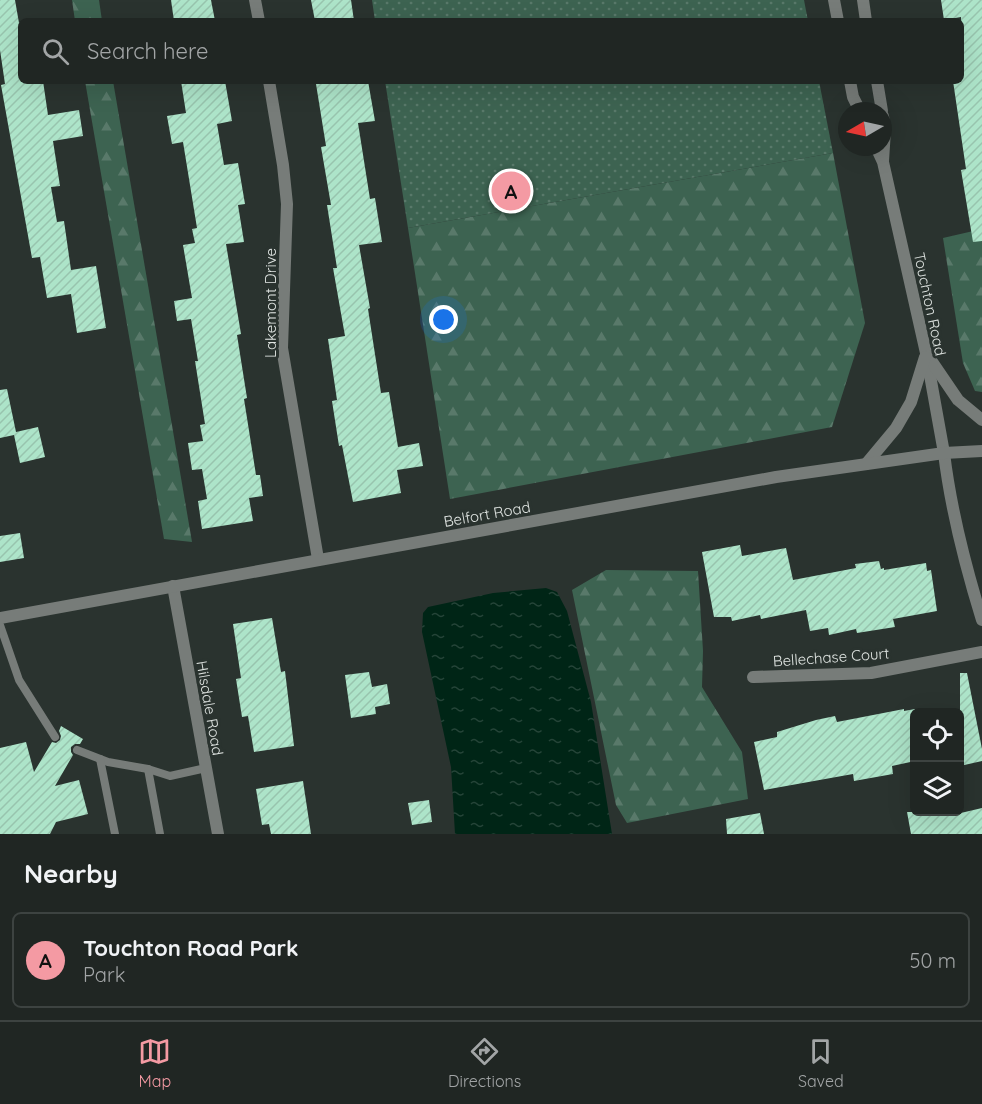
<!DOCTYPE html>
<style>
body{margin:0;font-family:Quicksand,sans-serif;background:#2d3230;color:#f1f3f6}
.controls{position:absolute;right:18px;bottom:18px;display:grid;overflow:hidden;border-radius:9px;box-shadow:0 6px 24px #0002}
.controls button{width:54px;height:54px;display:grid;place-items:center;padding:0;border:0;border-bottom:2px solid #3d4341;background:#202623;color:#f1f3f6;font:30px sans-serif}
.compass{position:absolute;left:838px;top:102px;width:54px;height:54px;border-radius:50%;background:#202623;box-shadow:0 6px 24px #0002;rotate:261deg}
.you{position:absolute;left:444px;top:320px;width:21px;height:21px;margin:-15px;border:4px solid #fff;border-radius:50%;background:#1a73e8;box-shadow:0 0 0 9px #1a73e833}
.badge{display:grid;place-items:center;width:39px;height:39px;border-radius:50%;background:#f49aa3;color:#111;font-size:20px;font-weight:700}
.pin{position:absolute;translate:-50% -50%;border:3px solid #fff;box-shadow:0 2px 6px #0006}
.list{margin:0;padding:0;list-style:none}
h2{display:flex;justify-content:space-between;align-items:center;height:78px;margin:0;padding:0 24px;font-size:26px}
h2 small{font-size:20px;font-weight:400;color:#a2a5a6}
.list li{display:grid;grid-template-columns:39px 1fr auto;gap:18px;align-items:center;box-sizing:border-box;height:96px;margin:0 12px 12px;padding:0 12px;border:2px solid #3d4341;border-radius:9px}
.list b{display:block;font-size:22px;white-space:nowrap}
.list p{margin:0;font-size:20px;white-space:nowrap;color:#a2a5a6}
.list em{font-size:20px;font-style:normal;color:#a2a5a6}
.icon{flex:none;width:33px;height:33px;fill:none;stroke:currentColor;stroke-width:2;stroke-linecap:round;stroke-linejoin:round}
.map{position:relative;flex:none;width:982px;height:834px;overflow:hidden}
.search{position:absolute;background:#202623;box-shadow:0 6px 24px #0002;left:18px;right:18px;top:18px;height:66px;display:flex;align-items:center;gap:15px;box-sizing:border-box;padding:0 21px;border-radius:9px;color:#a2a5a6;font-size:22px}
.sheet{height:186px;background:#202623}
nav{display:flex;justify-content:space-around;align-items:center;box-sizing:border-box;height:84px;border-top:2px solid #3d4341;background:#202623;font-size:16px;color:#a2a5a6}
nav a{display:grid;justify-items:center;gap:3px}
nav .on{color:#f49aa3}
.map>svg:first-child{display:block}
.forest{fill:url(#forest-firs)}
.park{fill:url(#park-dots)}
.water{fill:url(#water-ripples)}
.building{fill:url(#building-hatch)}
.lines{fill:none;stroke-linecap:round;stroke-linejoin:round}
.service{stroke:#777c79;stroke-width:8}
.minor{stroke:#777c79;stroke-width:12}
.tertiary{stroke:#777c79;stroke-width:12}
.labels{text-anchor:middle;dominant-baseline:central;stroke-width:6;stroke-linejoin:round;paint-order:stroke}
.street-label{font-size:15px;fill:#e0e5e2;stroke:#2a332f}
</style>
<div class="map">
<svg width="982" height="834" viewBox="0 0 982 834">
<defs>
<pattern id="forest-firs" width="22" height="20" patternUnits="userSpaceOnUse" patternTransform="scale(1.5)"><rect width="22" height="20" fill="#3d6351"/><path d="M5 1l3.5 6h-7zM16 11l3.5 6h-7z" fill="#59796a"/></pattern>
<pattern id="park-dots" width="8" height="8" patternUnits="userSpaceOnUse" patternTransform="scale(1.5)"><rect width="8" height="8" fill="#3d6351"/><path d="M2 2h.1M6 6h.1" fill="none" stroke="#59796a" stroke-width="1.8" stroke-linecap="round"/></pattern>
<pattern id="water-ripples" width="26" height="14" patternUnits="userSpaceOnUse" patternTransform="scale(1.5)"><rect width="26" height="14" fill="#002516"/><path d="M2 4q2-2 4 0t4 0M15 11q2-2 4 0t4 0" fill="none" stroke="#254438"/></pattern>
<pattern id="building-hatch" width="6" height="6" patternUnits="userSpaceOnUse" patternTransform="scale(1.5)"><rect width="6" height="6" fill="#ade4c9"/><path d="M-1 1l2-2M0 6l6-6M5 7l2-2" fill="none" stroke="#98c4ae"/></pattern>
</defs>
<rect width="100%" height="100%" fill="#2a332f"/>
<g class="forest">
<path d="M72 0H99L102 21H75Z"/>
<path d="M85 81H113L192 542 164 539Z"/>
<path d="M833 153 865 323 832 427 450 499 408 228Z"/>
<path d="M982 229V392L975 391 963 363 943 238Z"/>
<path d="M606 570 698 571 703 651 702 687 742 752 748 799 627 823 616 805 572 590Z"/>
</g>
<g class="park">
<path d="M372 0H804L808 21H375Z"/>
<path d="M385 81H819L833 153 408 228Z"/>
</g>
<path class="water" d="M546 588 557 592 567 611 591 702 612 834H455L451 767 422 632 423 613 428 607 493 593Z"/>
<g class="building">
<path d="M0 0H15L19 23 21 22V81H43L48 115 79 110 83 136 53 141 60 186 51 187 57 222 64 221 71 270 96 266 106 328 77 333 71 294 47 298 40 257 32 258 1 85 5 84 0 50Z"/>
<path d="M171 0H211L215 21H174Z"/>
<path d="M311 0H351L354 21H315Z"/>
<path d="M941 0H982V241L973 242 961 170 966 169 953 81H961V17L944 20Z"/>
<path d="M181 81H225L232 121 217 124 224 165 238 163 245 204 238 205 244 242 226 244 241 334 237 335 247 398 244 399 256 475H260L263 496 249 498 253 521 202 529 198 501 207 499 202 469 192 470 188 443 203 441 200 425 205 424 195 361H198L191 319 177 321 174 301 192 298 183 245 195 243 192 229 197 228 183 142 172 144 167 116 186 113Z"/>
<path d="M338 81H368L375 121 358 123 370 199 375 198 382 242 359 245 370 308 368 309 381 393 389 392 398 447 419 443 423 466 397 470 401 493 353 502 342 445 339 446 332 401 337 400 328 339 345 336 333 268H337L327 205H331L321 147 326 146 316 84Z"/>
<path d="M7 389 16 432 38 427 45 457 20 463 14 435 0 438V390Z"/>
<path d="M20 533 24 558 0 562V536Z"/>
<path d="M740 545 742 556 786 548 793 580 856 568 855 564 879 561 881 569 884 568V570L926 563 927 571 931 570 937 611 893 619 895 627 857 633 856 629 829 635 828 628 810 631 806 610 761 619 760 615 732 621 731 617H714L702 552Z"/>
<path d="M272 618 281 672 285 671 294 746 254 752 248 716 242 717 236 679 241 678 233 624Z"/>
<path d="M369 672 372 687 387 684 390 704 375 707 376 714 351 718 345 675Z"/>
<path d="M960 673H967L982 749V761L960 766Z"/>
<path d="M904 709V711L915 709V761L892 766 893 774 854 781 853 774 764 790 754 742 777 737V732L816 720 835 716 837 722Z"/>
<path d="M61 726 83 739 80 744H75L71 747V752L73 755 55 786 79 780 88 814 56 822 50 834H0V748L26 742 34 772 52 742 56 743 60 740 61 736 59 731Z"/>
<path d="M303 781 311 834H271L269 824 262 825 256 789Z"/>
<path d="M429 800 432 822 412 825 408 803Z"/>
<path d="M982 808V834H911L907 812H947L948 816Z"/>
<path d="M760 813 764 834H727L726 819Z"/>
</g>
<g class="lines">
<g class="service">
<path d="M0 625 19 680 55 737"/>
<path d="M77 750 108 762 148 769 170 776 206 768"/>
<path d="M100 759 115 834"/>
<path d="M148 769 160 834"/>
</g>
<g class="minor">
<path d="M255 0 259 21"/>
<path d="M269 81 283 165 287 204 282 348 318 559"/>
<path d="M944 453C951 511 965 565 982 620"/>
<path d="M173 586 218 834"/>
<path d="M753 677 871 673 982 652"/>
</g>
<g class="tertiary">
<path d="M834 0 838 21"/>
<path d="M863 0 866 21"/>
<path d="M850 81 853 97 860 111"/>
<path d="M877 81 882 111"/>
<path d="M883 116 885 130 883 161"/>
<path d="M876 147 883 162 926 353 944 453"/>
<path d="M928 356 958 400 982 420"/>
<path d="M866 464 896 428 911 402 925 357"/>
<path d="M0 618 776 477 944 453 982 451"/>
</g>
</g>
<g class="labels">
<g class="street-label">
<text transform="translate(270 303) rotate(-90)">Lakemont Drive</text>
<text transform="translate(930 304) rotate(78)">Touchton Road</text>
<text transform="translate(487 514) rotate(-10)">Belfort Road</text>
<text transform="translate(831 657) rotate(-4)">Bellechase Court</text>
<text transform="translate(210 708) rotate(80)">Hilsdale Road</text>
</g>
</g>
</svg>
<div class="controls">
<button><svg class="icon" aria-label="locate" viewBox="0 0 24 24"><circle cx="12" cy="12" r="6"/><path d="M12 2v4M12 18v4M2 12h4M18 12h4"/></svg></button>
<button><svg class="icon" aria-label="layers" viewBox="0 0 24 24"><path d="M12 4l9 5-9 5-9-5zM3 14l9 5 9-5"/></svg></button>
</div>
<svg class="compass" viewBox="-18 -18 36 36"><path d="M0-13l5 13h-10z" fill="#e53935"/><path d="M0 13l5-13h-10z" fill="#a2a5a6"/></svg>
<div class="you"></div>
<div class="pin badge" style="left:511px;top:191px">A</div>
<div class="search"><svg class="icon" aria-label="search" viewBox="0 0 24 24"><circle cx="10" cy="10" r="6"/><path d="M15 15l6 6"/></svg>Search here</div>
</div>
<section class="sheet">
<h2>Nearby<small></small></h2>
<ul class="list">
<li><span class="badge">A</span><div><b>Touchton Road Park</b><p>Park</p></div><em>50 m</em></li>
</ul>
</section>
<nav>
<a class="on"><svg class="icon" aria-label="map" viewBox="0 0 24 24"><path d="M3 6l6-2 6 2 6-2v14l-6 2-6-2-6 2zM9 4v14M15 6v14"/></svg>Map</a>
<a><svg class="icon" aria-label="directions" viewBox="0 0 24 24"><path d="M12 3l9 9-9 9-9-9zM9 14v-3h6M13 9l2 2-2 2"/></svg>Directions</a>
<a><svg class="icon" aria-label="saved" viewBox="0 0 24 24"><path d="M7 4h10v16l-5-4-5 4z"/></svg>Saved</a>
</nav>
